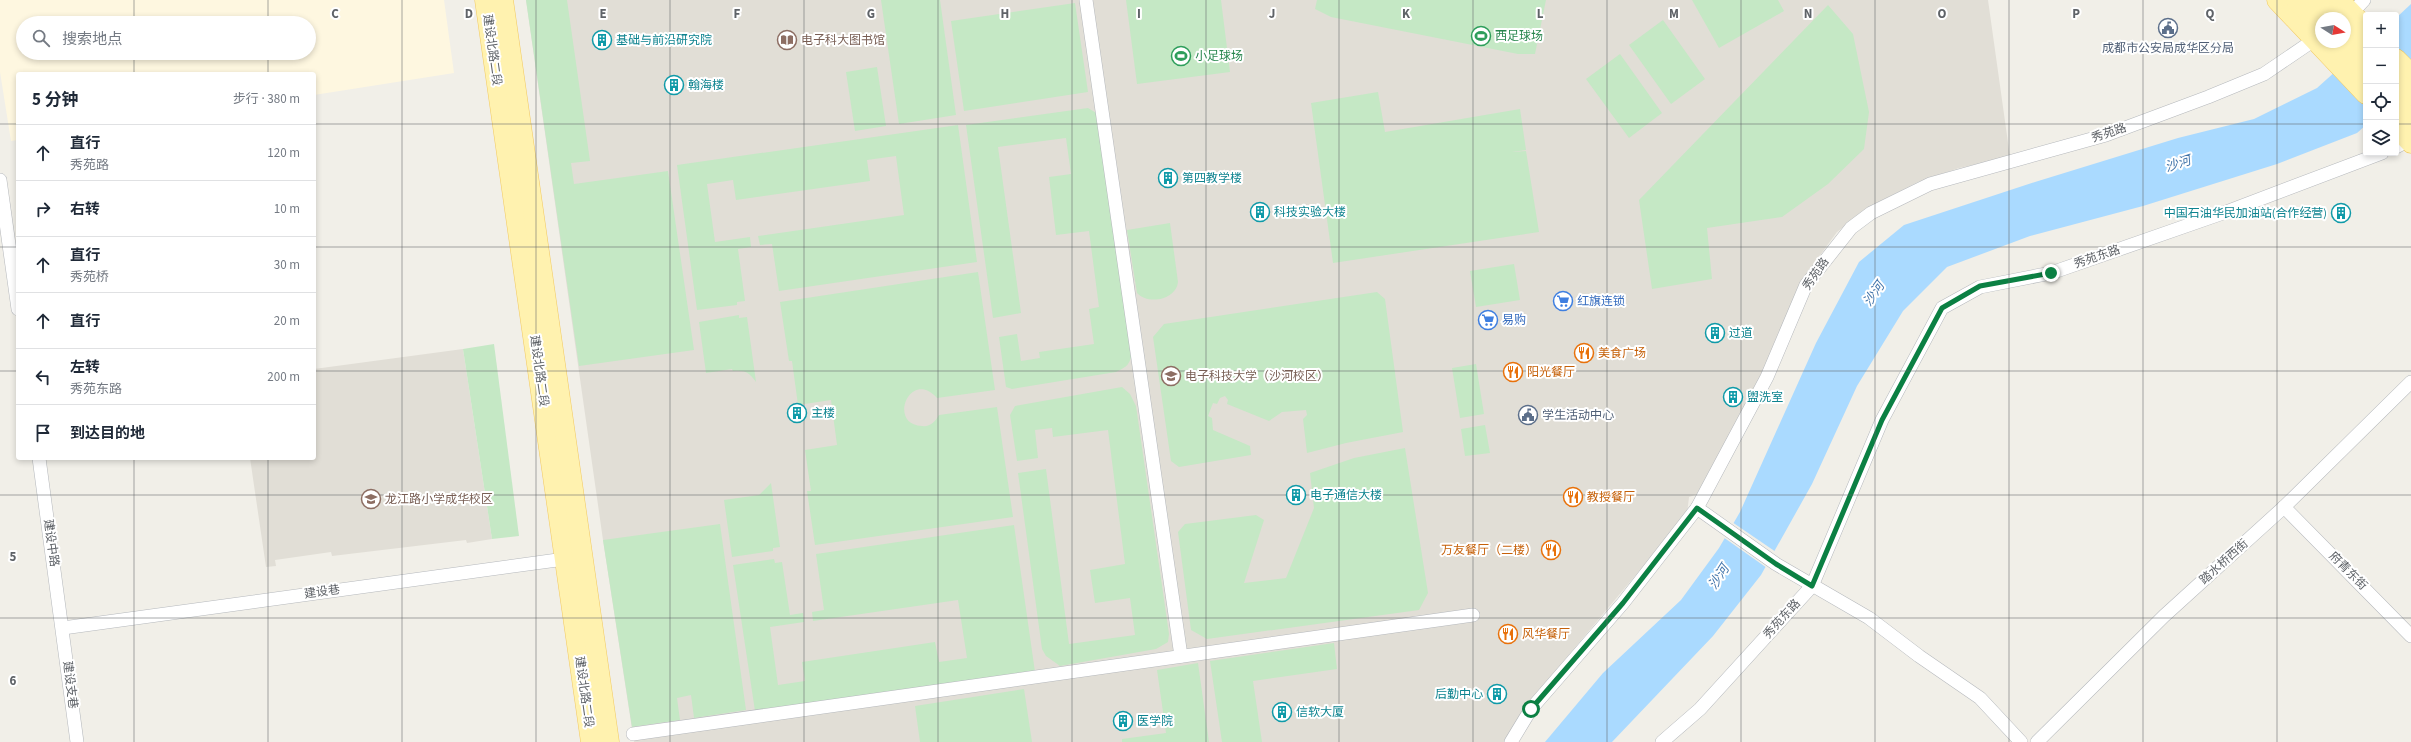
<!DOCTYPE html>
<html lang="zh">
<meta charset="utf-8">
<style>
body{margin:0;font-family:"Source Sans 3","Noto Sans SC",sans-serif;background:#f6f6f7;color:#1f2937}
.controls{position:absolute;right:12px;top:12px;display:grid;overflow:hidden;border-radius:4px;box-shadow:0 2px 6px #0003}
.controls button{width:36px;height:36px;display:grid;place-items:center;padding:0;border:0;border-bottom:1px solid #e0e1e3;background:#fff;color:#1f2937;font:20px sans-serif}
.compass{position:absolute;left:2315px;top:12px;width:36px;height:36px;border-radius:50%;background:#fff;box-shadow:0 2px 6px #0003;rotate:101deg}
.stop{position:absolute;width:12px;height:12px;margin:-9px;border:3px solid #0b8043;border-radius:50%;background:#fff}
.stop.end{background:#0b8043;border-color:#fff;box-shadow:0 1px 4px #0008}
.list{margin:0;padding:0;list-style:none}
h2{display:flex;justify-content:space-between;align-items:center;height:52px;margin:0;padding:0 16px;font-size:17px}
h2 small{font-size:13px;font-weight:400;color:#747a83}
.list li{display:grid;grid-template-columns:26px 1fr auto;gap:12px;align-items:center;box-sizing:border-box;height:56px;padding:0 16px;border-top:1px solid #e0e1e3}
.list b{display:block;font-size:15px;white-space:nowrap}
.list p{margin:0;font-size:13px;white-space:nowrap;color:#747a83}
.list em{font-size:13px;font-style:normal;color:#747a83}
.icon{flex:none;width:22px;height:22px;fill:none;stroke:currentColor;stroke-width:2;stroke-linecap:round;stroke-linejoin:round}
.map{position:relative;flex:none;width:2411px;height:742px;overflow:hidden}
.search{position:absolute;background:#fff;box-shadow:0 2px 6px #0003;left:16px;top:16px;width:300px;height:44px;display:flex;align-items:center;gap:10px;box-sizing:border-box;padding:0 14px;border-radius:22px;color:#747a83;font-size:15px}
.panel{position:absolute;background:#fff;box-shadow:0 2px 6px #0003;left:16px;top:72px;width:300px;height:388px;border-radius:4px}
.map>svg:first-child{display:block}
.commercial{fill:#fef7e0;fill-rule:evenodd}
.education{fill:#e1ded6}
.green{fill:#c5e8c5}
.water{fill:#aadaff}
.pier{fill:#f1efe8}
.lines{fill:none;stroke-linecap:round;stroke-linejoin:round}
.street-casing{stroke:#b5b8bc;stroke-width:14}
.primary-casing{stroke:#f2c960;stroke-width:21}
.street{stroke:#fff;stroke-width:13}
.primary{stroke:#fff2af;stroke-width:20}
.route{stroke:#0b8043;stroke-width:5}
.grid{fill:none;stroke:#5f6368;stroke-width:1;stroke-opacity:0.55}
.labels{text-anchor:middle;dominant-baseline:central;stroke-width:4;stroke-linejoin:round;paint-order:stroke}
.leisure-label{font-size:12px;fill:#27864d;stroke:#fff;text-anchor:start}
.culture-label{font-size:12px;fill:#0d838f;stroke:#fff;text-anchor:start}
.education-label{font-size:12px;fill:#785e54;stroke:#fff;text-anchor:start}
.service-label{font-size:12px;fill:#4e5e75;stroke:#fff}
.street-label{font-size:12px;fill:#5f6368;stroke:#fff}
.shop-label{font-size:12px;fill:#366cbe;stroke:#fff;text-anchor:start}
.food-label{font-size:12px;fill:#c56008;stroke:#fff;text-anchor:start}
.water-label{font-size:13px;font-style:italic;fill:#4174aa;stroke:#fff}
.grid-label{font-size:13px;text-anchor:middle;font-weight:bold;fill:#5f6368;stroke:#fff;stroke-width:4;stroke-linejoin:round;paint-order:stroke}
</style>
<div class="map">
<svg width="2411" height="742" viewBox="0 0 2411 742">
<rect width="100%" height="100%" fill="#f1efe8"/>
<path class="commercial" d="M0 0H444L454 73 314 95V74H18V140L11 141 0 72ZM23 23H309V53H23Z"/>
<g class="education">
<path d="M526 0H1988L2010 157 1959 168 1918 182 1871 206 1837 232 1810 269 1791 307 1769 362 1698 494 1689 497 1687 514 1525 707 1504 742H634L603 540Z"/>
<path d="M463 349 492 539 467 543 466 540 332 556 331 552 275 560 276 566 266 567 250 458H314V369Z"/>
</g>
<g class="green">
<path d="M526 0H567L590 161 571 163 574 184 668 171 694 350 579 366Z"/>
<path d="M881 0H940L956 115 899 124Z"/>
<path d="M1126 0H1221L1230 72 1137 84Z"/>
<path d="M1317 0H1546L1535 54H1518L1331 17 1315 9Z"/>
<path d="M1692 0H1778L1784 11 1719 48Z"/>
<path d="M1075 3 1088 92 964 111 951 21Z"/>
<path d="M1828 5 1853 34 1869 112 1864 149 1828 184 1782 217 1707 228 1712 279 1652 289 1639 200Z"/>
<path d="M1663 20 1705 79 1671 104 1629 45Z"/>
<path d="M1620 54 1662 113 1629 138 1586 79Z"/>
<path d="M877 67 886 126 855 131 846 72Z"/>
<path d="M1378 92 1385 132 1520 109 1526 150 1512 152 1526 151 1539 232 1333 263 1311 103Z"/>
<path d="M1088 108 1098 114 1131 357C1129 366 1124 368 1116 372L1012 389 1006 387 999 337 1017 334 1021 361 1040 358 1039 352 1094 344 1089 309 1099 307 1089 231 1056 235 1049 177 1071 174 1066 138 998 147 1021 313 993 318 966 125Z"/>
<path d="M958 125 977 262 779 291 772 244 760 245 758 236 904 215 896 156 867 160 870 181 736 200 733 180 707 184 715 242 750 237 751 247 738 249 745 301 737 302V305L697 310 677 165Z"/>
<path d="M1170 223 1178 282C1176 300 1148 305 1137 293L1127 230Z"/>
<path d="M1514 264 1520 300 1476 307 1470 271Z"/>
<path d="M978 272 995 390 937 398C910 368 887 425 922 426 930 427 935 422 939 415L997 407 1013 517 815 545 807 491H811L805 450 837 445 831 400 798 405 792 361H789L780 302Z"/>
<path d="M1377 292 1385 299 1403 432 1346 443 1307 453 1303 419 1307 415 1306 410 1282 412 1269 421 1227 404 1228 400 1225 396 1220 398 1217 404 1213 403 1208 416 1212 418 1213 430 1250 446 1251 455 1179 467 1171 461 1153 337 1164 324Z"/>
<path d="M739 315V318L747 317 756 382C749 372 745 370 733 371L732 369 706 373 699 322Z"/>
<path d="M494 344 519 536 492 539 463 349Z"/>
<path d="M1476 364 1484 414 1460 418 1452 368Z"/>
<path d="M1122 387 1130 394 1136 406 1169 634 1168 642 1156 649 1060 666 1046 656 1042 649 1018 473 1046 469 1069 644 1135 635 1130 598 1095 603 1090 570 1125 564 1108 430 1053 437 1052 428 1035 430 1038 458 1017 461 1010 415 1015 406Z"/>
<path d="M1485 425 1490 453 1465 456 1461 429Z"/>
<path d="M1405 448 1428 593 1419 610 1207 639 1191 630 1178 532 1185 524 1256 515 1264 520 1244 583 1286 578 1314 508 1310 473 1354 458Z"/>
<path d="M771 483 780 547 773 548V551L732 557 724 500 759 495Z"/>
<path d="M720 524 746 710 694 718 691 695 677 698 680 720 632 727 603 540Z"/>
<path d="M1014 525 1035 672 755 711 733 565 774 559 775 563 782 562 790 615 803 613 804 622 770 627 778 685 805 681 802 662 935 642 939 662 967 658 958 600 813 621 812 612 824 610 816 554Z"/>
<path d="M1334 643 1337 669 1253 681 1262 742H1222L1210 661Z"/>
<path d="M1198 663 1209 742H1122V739L1166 733 1157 670Z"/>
<path d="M1024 689 1032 742H920L915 706Z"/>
</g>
<g class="water">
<path d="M2411 4V80L2396 95V18Z"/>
<path d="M2366 44V125L2357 133 2277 164 2143 206 2030 236 1947 267 1903 311 1857 386 1812 484 1761 575 1713 636 1612 742H1545L1603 673 1681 600 1719 548 1740 512 1816 343 1859 262 1904 225 2035 182 2178 138 2254 119 2317 88Z"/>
</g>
<path class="pier" d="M1732 522 1776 552 1767 568 1723 537Z"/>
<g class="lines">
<g class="street-casing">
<g id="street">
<path d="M1086 0 1181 656"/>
<path d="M2352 13 2364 0"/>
<path d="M2396 147 2409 140"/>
<path d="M0 180 18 309"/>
<path d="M39 458 77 742"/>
<path d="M2284 507 2411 636"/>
<path d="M1697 508 1776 564 1869 618 1919 656 1980 698 2021 742"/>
<path d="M63 628 572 558"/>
<path d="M633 734 1473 615"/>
<path d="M1511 742 1531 709 1623 603 1697 508 1767 377 1806 285 1851 228 1871 213 1930 184 2106 135 2208 97 2264 74 2314 40"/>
<path d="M1662 742 1700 709 1812 586 1882 420 1942 308 1980 287 2051 273 2226 212 2382 153"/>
<path d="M2037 742 2164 616 2284 507 2411 382"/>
</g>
</g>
<g class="primary-casing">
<g id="primary">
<path d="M485 0 591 742"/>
<path d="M503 0 609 742"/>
<path d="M2277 0 2366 94"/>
<path d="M2296 0 2321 26"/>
<path d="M2318 0 2335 18"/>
<path d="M2339 0 2366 28"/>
<path d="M2345 28 2366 50"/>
<path d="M2336 42 2366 73"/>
<path d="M2396 59 2411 74"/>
<path d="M2396 81 2411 96"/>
<path d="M2396 105 2411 120"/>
<path d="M2396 127 2411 143"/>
</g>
</g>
<use href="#street" class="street"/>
<use href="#primary" class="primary"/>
</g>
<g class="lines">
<path class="route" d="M1531 709 1623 603 1697 508 1776 564 1812 586 1882 420 1942 308 1980 286 2051 273"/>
</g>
<path class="grid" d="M134 0V23M268 0V23M402 0V742M536 0V742M670 0V742M804 0V742M938 0V742M1072 0V742M1206 0V742M1339 0V742M1473 0V742M1607 0V742M1741 0V742M1875 0V742M2009 0V742M2143 0V742M2277 0V742M134 53V74M268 53V74M0 124H18M314 124H2366M2396 124H2411M0 247H18M314 247H2411M0 371H18M314 371H2411M134 458V742M268 458V742M0 495H2411M0 618H2411"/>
<defs>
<g id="civic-ring" transform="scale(1)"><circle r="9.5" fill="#fff" stroke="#5c6f8a" stroke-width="1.5"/><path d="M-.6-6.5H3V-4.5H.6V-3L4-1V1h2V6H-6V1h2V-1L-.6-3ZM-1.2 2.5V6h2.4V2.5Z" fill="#5c6f8a"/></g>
<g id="stadium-ring" transform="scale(1)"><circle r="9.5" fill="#fff" stroke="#2e9e5b" stroke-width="1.5"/><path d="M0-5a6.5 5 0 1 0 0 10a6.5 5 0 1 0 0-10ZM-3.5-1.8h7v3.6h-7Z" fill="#2e9e5b"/></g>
<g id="building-ring" transform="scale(1)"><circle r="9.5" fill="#fff" stroke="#0f9aa8" stroke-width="1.5"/><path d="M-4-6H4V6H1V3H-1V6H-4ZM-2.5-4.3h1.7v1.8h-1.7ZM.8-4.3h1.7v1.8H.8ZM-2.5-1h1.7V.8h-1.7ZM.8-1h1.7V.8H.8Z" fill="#0f9aa8"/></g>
<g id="library-ring" transform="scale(1)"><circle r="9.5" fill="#fff" stroke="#8d6e63" stroke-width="1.5"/><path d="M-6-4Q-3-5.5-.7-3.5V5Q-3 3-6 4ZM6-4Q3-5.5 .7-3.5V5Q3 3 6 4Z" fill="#8d6e63"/></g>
<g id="supermarket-ring" transform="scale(1)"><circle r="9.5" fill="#fff" stroke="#3f7fe0" stroke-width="1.5"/><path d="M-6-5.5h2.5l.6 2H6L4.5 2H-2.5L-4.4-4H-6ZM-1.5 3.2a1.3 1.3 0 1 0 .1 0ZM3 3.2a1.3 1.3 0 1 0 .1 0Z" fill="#3f7fe0"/></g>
<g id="restaurant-ring" transform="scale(1)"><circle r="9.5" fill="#fff" stroke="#e8710a" stroke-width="1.5"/><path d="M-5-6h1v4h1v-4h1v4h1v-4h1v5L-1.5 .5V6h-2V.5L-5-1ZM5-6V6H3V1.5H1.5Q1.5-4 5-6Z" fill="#e8710a"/></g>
<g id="university-ring" transform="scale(1)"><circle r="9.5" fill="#fff" stroke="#8d6e63" stroke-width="1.5"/><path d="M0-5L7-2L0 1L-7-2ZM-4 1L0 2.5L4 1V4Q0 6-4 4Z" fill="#8d6e63"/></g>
<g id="school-ring" transform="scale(1)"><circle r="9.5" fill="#fff" stroke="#8d6e63" stroke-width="1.5"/><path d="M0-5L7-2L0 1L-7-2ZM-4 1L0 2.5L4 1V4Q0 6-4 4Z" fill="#8d6e63"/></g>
</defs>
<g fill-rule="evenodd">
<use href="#civic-ring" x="2168" y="28"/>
<use href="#stadium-ring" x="1481" y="36"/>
<use href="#building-ring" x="602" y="40"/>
<use href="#library-ring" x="787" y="40"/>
<use href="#stadium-ring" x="1181" y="56"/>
<use href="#building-ring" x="674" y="85"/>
<use href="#building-ring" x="1168" y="178"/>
<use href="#building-ring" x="1260" y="212"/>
<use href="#building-ring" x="2341" y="213"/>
<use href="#supermarket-ring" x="1563" y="301"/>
<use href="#supermarket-ring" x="1488" y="320"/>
<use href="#building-ring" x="1715" y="333"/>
<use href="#restaurant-ring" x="1584" y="353"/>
<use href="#restaurant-ring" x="1513" y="372"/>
<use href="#university-ring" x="1171" y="376"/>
<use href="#building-ring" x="1733" y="397"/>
<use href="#building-ring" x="797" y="413"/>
<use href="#civic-ring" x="1528" y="415"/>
<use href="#building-ring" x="1296" y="495"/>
<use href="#restaurant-ring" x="1573" y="497"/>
<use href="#school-ring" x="371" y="499"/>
<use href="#restaurant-ring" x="1551" y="550"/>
<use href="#restaurant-ring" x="1508" y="634"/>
<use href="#building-ring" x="1497" y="694"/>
<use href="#building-ring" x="1282" y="712"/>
<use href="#building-ring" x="1123" y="721"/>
</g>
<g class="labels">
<g class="leisure-label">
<text x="1495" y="36">西足球场</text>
<text x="1195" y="56">小足球场</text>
</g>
<g class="culture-label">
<text x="616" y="40">基础与前沿研究院</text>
<text x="688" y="85">翰海楼</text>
<text x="1182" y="178">第四教学楼</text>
<text x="1274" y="212">科技实验大楼</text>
<text x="2327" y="213" text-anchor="end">中国石油华民加油站(合作经营)</text>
<text x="1729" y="333">过道</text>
<text x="1747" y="397">盥洗室</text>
<text x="811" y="413">主楼</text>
<text x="1310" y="495">电子通信大楼</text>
<text x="1483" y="694" text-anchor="end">后勤中心</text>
<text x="1296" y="712">信软大厦</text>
<text x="1137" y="721">医学院</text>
</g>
<g class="education-label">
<text x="801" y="40">电子科大图书馆</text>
<text x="1185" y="376">电子科技大学（沙河校区）</text>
<text x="385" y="499">龙江路小学成华校区</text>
</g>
<g class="service-label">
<text x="2168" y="48">成都市公安局成华区分局</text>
<text x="1542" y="415" text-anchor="start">学生活动中心</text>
</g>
<g class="street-label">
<text transform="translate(492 50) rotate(82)">建设北路二段</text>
<text transform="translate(2109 133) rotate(-18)">秀苑路</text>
<text transform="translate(2097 257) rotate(-19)">秀苑东路</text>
<text transform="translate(1816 274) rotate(-55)">秀苑路</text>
<text transform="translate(539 371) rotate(82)">建设北路二段</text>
<text transform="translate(51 543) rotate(82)">建设中路</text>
<text transform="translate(2224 562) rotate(-42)">踏水桥西街</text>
<text transform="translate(2348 571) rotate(45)">府青东街</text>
<text transform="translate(322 592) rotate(-8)">建设巷</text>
<text transform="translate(1782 619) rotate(-48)">秀苑东路</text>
<text transform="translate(70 685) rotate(83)">建设支巷</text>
<text transform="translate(584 692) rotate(82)">建设北路二段</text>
</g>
<g class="shop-label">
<text x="1577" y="301">红旗连锁</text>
<text x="1502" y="320">易购</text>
</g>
<g class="food-label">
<text x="1598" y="353">美食广场</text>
<text x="1527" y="372">阳光餐厅</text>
<text x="1587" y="497">教授餐厅</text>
<text x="1537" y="550" text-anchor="end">万友餐厅（二楼）</text>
<text x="1522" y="634">风华餐厅</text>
</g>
<g class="water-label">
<text transform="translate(2178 164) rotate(-18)">沙河</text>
<text transform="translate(1874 294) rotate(-55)">沙河</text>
<text transform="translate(1719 577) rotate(-57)">沙河</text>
</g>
</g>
<g class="grid-label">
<text x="335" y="18">C</text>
<text x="469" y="18">D</text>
<text x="603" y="18">E</text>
<text x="737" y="18">F</text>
<text x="871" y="18">G</text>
<text x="1005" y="18">H</text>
<text x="1139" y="18">I</text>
<text x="1272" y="18">J</text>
<text x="1406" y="18">K</text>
<text x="1540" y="18">L</text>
<text x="1674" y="18">M</text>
<text x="1808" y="18">N</text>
<text x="1942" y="18">O</text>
<text x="2076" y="18">P</text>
<text x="2210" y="18">Q</text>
<text x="13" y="561">5</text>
<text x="13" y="685">6</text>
</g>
</svg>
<div class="controls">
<button>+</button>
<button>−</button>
<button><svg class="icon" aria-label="locate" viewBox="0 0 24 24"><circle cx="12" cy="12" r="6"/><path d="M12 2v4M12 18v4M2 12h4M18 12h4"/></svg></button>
<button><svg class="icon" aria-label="layers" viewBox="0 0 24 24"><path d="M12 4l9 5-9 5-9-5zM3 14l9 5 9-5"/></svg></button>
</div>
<svg class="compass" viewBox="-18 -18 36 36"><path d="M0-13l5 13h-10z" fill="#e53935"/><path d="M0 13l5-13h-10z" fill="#747a83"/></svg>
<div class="stop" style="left:1531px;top:709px"></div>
<div class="stop end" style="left:2051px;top:273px"></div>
<div class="search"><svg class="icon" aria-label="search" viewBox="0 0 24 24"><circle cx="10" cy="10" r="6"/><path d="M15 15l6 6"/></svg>搜索地点</div>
<section class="panel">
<h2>5 分钟<small>步行 · 380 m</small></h2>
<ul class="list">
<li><svg class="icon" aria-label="ahead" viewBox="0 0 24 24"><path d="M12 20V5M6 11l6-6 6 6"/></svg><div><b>直行</b><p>秀苑路</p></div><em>120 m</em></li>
<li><svg class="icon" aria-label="right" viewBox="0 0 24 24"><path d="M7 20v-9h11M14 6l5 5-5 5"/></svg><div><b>右转</b></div><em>10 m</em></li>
<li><svg class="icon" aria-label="ahead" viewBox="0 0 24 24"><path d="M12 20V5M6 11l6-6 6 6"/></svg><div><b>直行</b><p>秀苑桥</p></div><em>30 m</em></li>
<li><svg class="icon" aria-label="ahead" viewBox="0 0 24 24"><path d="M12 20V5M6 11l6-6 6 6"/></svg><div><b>直行</b></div><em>20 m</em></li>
<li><svg class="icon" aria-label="left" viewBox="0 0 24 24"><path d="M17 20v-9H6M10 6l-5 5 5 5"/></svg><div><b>左转</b><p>秀苑东路</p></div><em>200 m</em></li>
<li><svg class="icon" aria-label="arrive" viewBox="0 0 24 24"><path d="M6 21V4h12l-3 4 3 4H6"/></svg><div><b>到达目的地</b></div></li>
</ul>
</section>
</div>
